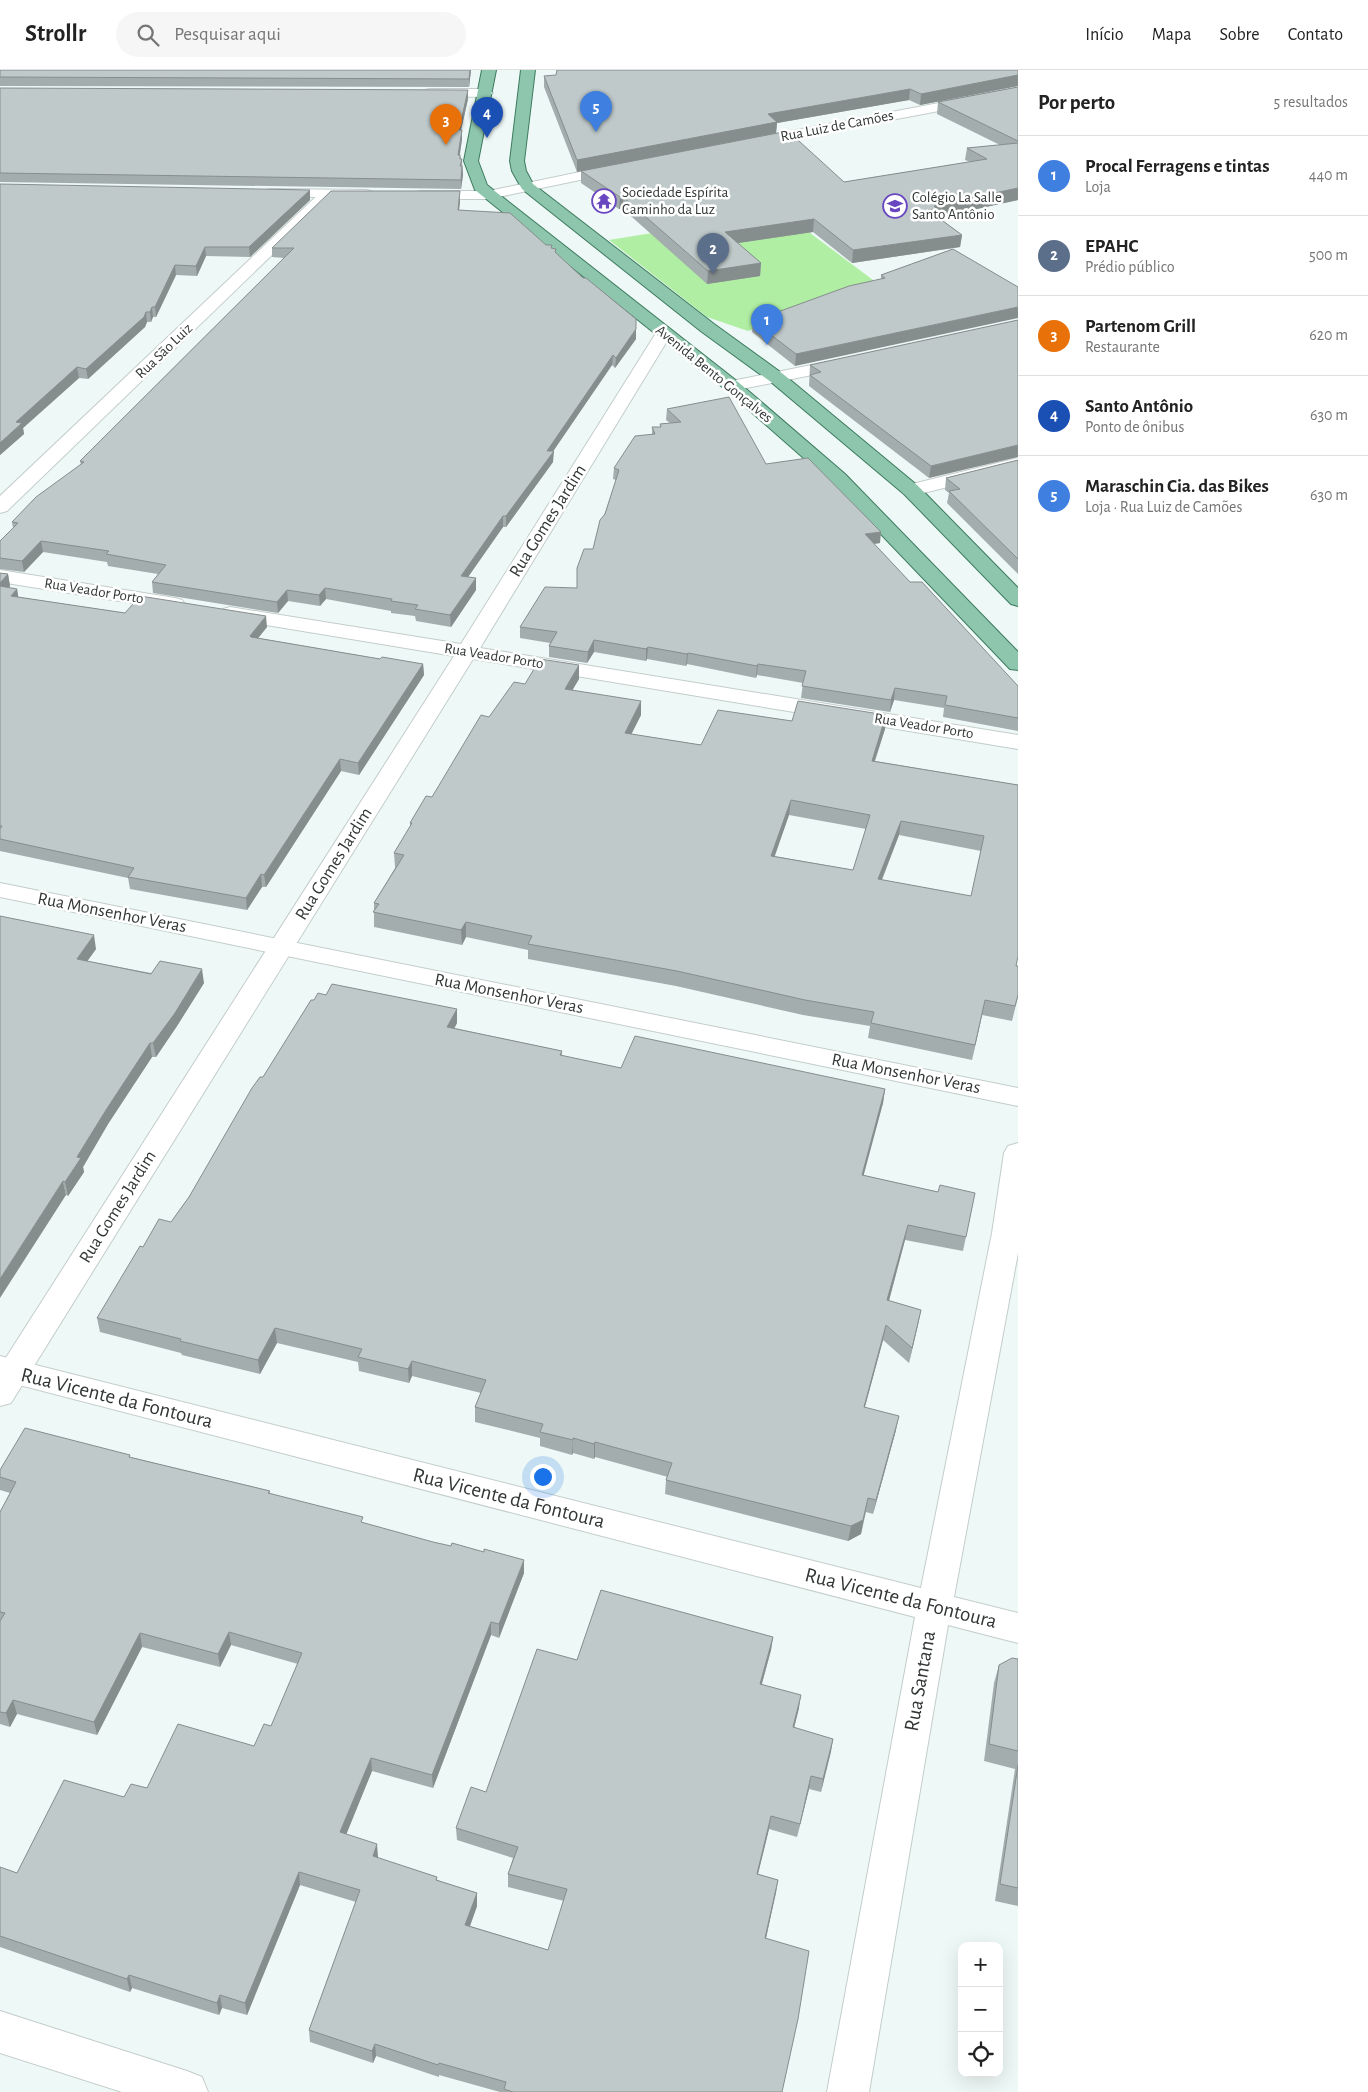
<!DOCTYPE html>
<html lang="pt">
<meta charset="utf-8">
<style>
body{margin:0;font-family:"Alegreya Sans",sans-serif;background:#f6f6f6;color:#222}
.controls{position:absolute;right:15px;bottom:15px;display:grid;overflow:hidden;border-radius:10px;box-shadow:0 5px 20px #0002}
.controls button{width:45px;height:45px;display:grid;place-items:center;padding:0;border:0;border-bottom:1px solid #e0e0e0;background:#fff;color:#222;font:25px sans-serif}
.you{position:absolute;left:542px;top:1406px;width:18px;height:18px;margin:-12px;border:4px solid #fff;border-radius:50%;background:#1a73e8;box-shadow:0 0 0 8px #1a73e833}
.badge{display:grid;place-items:center;width:32px;height:32px;border-radius:50%;background:#db2777;color:#fff;font-size:16px;font-weight:700}
.pin{position:absolute;translate:-50% -41px;filter:drop-shadow(0 1px 2px #0008)}
.pin::after{content:'';position:absolute;top:26px;width:18px;height:15px;background:inherit;clip-path:polygon(0 0,100% 0,50% 100%)}
.list{margin:0;padding:0;list-style:none}
h2{display:flex;justify-content:space-between;align-items:center;height:65px;margin:0;padding:0 20px;font-size:21px}
h2 small{font-size:16px;font-weight:400;color:#767676}
.list li{display:grid;grid-template-columns:32px 1fr auto;gap:15px;align-items:center;box-sizing:border-box;height:80px;padding:0 20px;border-top:1px solid #e0e0e0}
.list b{display:block;font-size:19px;white-space:nowrap}
.list p{margin:0;font-size:16px;white-space:nowrap;color:#767676}
.list em{font-size:16px;font-style:normal;color:#767676}
.icon{flex:none;width:28px;height:28px;fill:none;stroke:currentColor;stroke-width:2;stroke-linecap:round;stroke-linejoin:round}
.map{position:relative;flex:none;width:1018px;height:2022px;overflow:hidden}
header{display:flex;align-items:center;gap:30px;box-sizing:border-box;height:70px;padding:0 25px;background:#fff;border-bottom:1px solid #e0e0e0}
header strong{font-size:24px}
nav{display:flex;gap:28px;margin-inline-start:auto;font-size:18px}
.search{width:350px;height:45px;background:#f6f6f6;display:flex;align-items:center;gap:12px;box-sizing:border-box;padding:0 18px;border-radius:28px;color:#767676;font-size:19px}
main{display:flex}
aside{flex:1;background:#fff}
.map>svg:first-child{display:block}
.green{fill:#b0efa3}
.lines{fill:none;stroke-linecap:round;stroke-linejoin:round}
.street-casing{stroke:#c3cdcb;stroke-width:2}
.secondary-casing{stroke:#c3cdcb;stroke-width:2}
.primary-casing{stroke:#3c7b5f;stroke-width:2}
.street{fill:#fff;fill-rule:evenodd}
.secondary{fill:#fff;fill-rule:evenodd}
.primary{fill:#8dc6ad;fill-rule:evenodd}
.wall{fill:#a4adae;fill-rule:evenodd}
.shaded-wall{fill:#868d8d}
.building{fill:#bfc9ca;stroke:#868d8d;fill-rule:evenodd}
.labels{text-anchor:middle;dominant-baseline:central;stroke-width:5;stroke-linejoin:round;paint-order:stroke}
.far-street-label{font-size:15px;fill:#323635;stroke:#fff}
.far-poi-label{font-size:15px;fill:#323635;stroke:#fff;text-anchor:start}
.street-label{font-size:18px;fill:#323635;stroke:#fff}
.near-street-label{font-size:21px;fill:#323635;stroke:#fff}
</style>
<header>
<strong>Strollr</strong>
<div class="search"><svg class="icon" aria-label="search" viewBox="0 0 24 24"><circle cx="10" cy="10" r="6"/><path d="M15 15l6 6"/></svg>Pesquisar aqui</div>
<nav><a>Início</a><a>Mapa</a><a>Sobre</a><a>Contato</a></nav>
</header>
<main>
<div class="map">
<svg width="1018" height="2022" viewBox="0 0 1018 2022">
<rect width="100%" height="100%" fill="#eef8f6"/>
<path class="green" d="M782 142 877 213 748 261 707 247 609 170Z"/>
<g class="lines">
<g class="street-casing">
<g id="street">
<path d="M327 120 332 121 334 124 332 127 7 441 0 443V426L322 121Z"/>
<path d="M664 258 670 259 672 263 480 578 1018 665V679L473 589 11 1333 0 1336V1297L454 586 230 549 223 547 220 543 223 539 230 537 461 574 656 263 658 259Z"/>
<path d="M1018 388V400L911 426 904 424 901 420 904 416Z"/>
<path d="M0 500 175 528 182 530 185 534 182 538 175 540 0 512Z"/>
<path d="M0 1941 187 2001 202 2007 208 2022H122L0 1983Z"/>
</g>
</g>
<g class="secondary-casing">
<g id="secondary">
<path d="M1018 18V26L754 76 749 75 747 72 749 69 754 68Z"/>
<path d="M430 19H486L493 23 486 27 425 26 423 23 425 20Z"/>
<path d="M618 94 623 95 625 98 623 101 489 129H421L416 128 414 125 416 122 421 121H489Z"/>
<path d="M271 119 366 120 371 121 373 124 371 127 366 128 266 126 264 123 266 120Z"/>
<path d="M846 288 852 289 855 293 852 297 732 321 726 320 723 316 726 312 732 311Z"/>
<path d="M0 813 1018 1018V1036L0 827Z"/>
<path d="M1018 1073V1183L954 1527 1018 1543V1573L948 1555 869 2022H827L915 1547 0 1310V1286L921 1518 992 1163 1004 1083 1008 1076Z"/>
</g>
</g>
<g class="primary-casing">
<g id="primary">
<path d="M482 0H496L478 91 487 115 738 312 845 404 1018 582V600L1010 599 831 412 726 320 475 120 464 91Z"/>
<path d="M521 0H535L524 91 526 101 533 114 714 254 783 304 918 416 1018 518V536L1011 534 904 424 771 312 702 262 522 119 512 101 510 91Z"/>
</g>
</g>
<use href="#street" class="street"/>
<use href="#secondary" class="secondary"/>
<use href="#primary" class="primary"/>
</g>
<g class="wall">
<path d="M0 0H471L469 17 0 16Z"/>
<path d="M1018 0V16L920 35 909 30 777 53 776 63 844 112 970 92 965 90 967 78 1000 75 937 44 938 32 1018 17V130L938 147 962 165 960 177 852 193 813 162 737 173 761 193 760 206 707 214 623 139H619L581 113V101L577 102 544 17V6Z"/>
<path d="M0 18 468 29 461 60 462 69 460 85 461 89H462L463 105 461 119 0 112Z"/>
<path d="M0 114 310 130 250 187 206 186 197 206 176 205 156 247H153L151 252H147L145 257 88 309 79 308 23 358 24 364 0 385Z"/>
<path d="M460 131 459 140 546 175 552 178 556 179V183L636 269 615 298 612 295 553 381V392L506 457H503L468 507 476 508V520L451 557 416 551 415 546 391 543V541L326 529 320 536 288 531 278 543 153 523 152 512 158 504 108 496 107 492 43 482 24 502 0 499V471L13 458 12 452 81 395 80 391 284 188 272 187V178Z"/>
<path d="M953 179 795 296 752 262 753 251 881 209V205Z"/>
<path d="M1018 250 929 408 809 316 810 295Z"/>
<path d="M667 339 766 394 880 473 874 474 910 512 1018 616V661L943 647 944 638 894 630 890 642 801 628 803 613 757 605 756 608 687 594 686 596 647 589 646 591 594 582 587 593 549 587V576L550 573 520 568V557L577 518 593 479 616 410 613 409 614 398 652 364V357H660V354L670 353 666 350Z"/>
<path d="M1018 390V504L947 433 949 423 945 420 946 408Z"/>
<path d="M0 503 8 504 10 516 8 518 17 519 18 527 125 543 267 557 258 568 380 589 423 594 424 605 359 705 341 701 266 817H262L247 840 130 819 128 808 0 781Z"/>
<path d="M579 609 572 620 641 645 631 664 701 675 792 651 886 645 885 659 875 691 1018 715 1016 896 1018 927 1012 951 982 945 972 990 868 968 870 956 803 945 676 916 528 889V880L466 867 462 875 374 857V833L395 798V797L394 783 410 757V753L432 727 489 647 525 614ZM789 745 866 759 853 800 774 786ZM899 765 981 781 971 826 882 810Z"/>
<path d="M0 846 96 879 87 891 204 913 177 956 156 987H152L108 1054 83 1097 84 1102 68 1126 66 1125Z"/>
<path d="M457 953 454 958 562 981V986L621 998 885 1019 883 1033 863 1105 938 1122 975 1123 963 1181 905 1170 889 1231 921 1240 909 1293 883 1270 865 1337 896 1360 873 1444 866 1442 861 1464 848 1471 665 1424 666 1410 668 1407 595 1387 594 1389 573 1383 572 1385 540 1376V1368L475 1352V1337L481 1323 412 1306 409 1313 359 1301 358 1292 277 1273 260 1304 182 1285 181 1283 100 1262 97 1248 143 1177 171 1152 189 1127 263 1007Z"/>
<path d="M130 1385V1387L270 1421V1424L524 1503 499 1568 491 1565 433 1718 372 1701 346 1764 378 1787V1788L437 1807V1810L477 1823V1836L470 1856 548 1880 564 1831 508 1817V1804L513 1788 457 1770 456 1758 486 1722 577 1590 773 1567 771 1580 762 1614 799 1638 794 1658 833 1669 821 1722 809 1719 797 1767 769 1759 758 1804 778 1810 766 1869 782 2022H500L439 2005V2007L376 1986 373 1993 310 1972 309 1960 356 1832 300 1815 247 1945 222 1938 219 1945 132 1918 130 1922 0 1877V1797L17 1803 124 1727 254 1676 271 1656 298 1594 231 1575 220 1597 142 1577 97 1665 17 1644 10 1657 0 1654V1442L10 1423 0 1420V1400Z"/>
<path d="M1018 1589V1836L995 1831 1015 1699 984 1691 994 1613 999 1595Z"/>
</g>
<g class="shaded-wall">
<path d="M470 0H471L469 17V9Z"/>
<path d="M1018 5V16L920 35 921 24Z"/>
<path d="M910 19 909 30 777 53 776 63 577 102V90L768 44Z"/>
<path d="M468 20V29L459 69V60Z"/>
<path d="M462 60V69L458 94V85Z"/>
<path d="M462 96 463 105 461 119V110Z"/>
<path d="M1018 118V130L936 148 928 140 934 136Z"/>
<path d="M310 120V130L250 187 249 177Z"/>
<path d="M460 121V131L458 149V140Z"/>
<path d="M620 127H623V139H619Z"/>
<path d="M814 149 813 162 725 175V162Z"/>
<path d="M962 165 960 177 852 193 853 180Z"/>
<path d="M205 177 206 186 197 206 196 196Z"/>
<path d="M761 193 760 206 707 214 708 201Z"/>
<path d="M175 195 176 205 156 247 155 237Z"/>
<path d="M152 237 153 247 151 252 150 242Z"/>
<path d="M1018 237V248L795 296 796 284Z"/>
<path d="M146 242 147 252 145 257 88 309 86 299Z"/>
<path d="M636 259V269L615 298 616 288Z"/>
<path d="M613 285 612 295 552 383 554 381 553 392 506 457V446L547 381Z"/>
<path d="M77 297 79 308 23 358 24 364 0 385V373L16 352Z"/>
<path d="M1018 375V387L929 408 931 396Z"/>
<path d="M503 446V457L461 517V506Z"/>
<path d="M881 462 880 473 864 475 865 464Z"/>
<path d="M41 471 43 482 24 502 22 491Z"/>
<path d="M8 504 10 516 0 526V513Z"/>
<path d="M476 508V520L451 557 450 545Z"/>
<path d="M325 518 326 529 320 536 319 525Z"/>
<path d="M17 519 19 531 11 526Z"/>
<path d="M287 520 288 531 278 543 277 532Z"/>
<path d="M266 546 267 557 251 577 250 566Z"/>
<path d="M594 570V582L587 593 588 582Z"/>
<path d="M648 577 647 589 646 591V579Z"/>
<path d="M688 583 687 594 686 596 687 584Z"/>
<path d="M423 594 424 605 359 705 358 693Z"/>
<path d="M758 594 757 605 756 608 757 596Z"/>
<path d="M579 595V609L565 633V619Z"/>
<path d="M895 618 894 630 890 642 891 630Z"/>
<path d="M641 631V645L625 677V663Z"/>
<path d="M886 645 885 659 870 705 872 691Z"/>
<path d="M340 689 341 701 266 817 264 805Z"/>
<path d="M791 730 789 745 770 800 771 786Z"/>
<path d="M901 751 899 765 876 824 878 809Z"/>
<path d="M261 804 262 817 247 840 246 828Z"/>
<path d="M466 852V867L462 875 461 860Z"/>
<path d="M94 865 96 879 79 903 77 889Z"/>
<path d="M202 899 204 913 177 956 156 987 153 973Z"/>
<path d="M985 930 982 945 972 990 975 975Z"/>
<path d="M457 939V953L448 971 447 957Z"/>
<path d="M150 973 152 987 108 1054 83 1097 84 1102 68 1126 65 1112 77 1087 106 1040Z"/>
<path d="M885 1019 883 1033 860 1119 862 1105Z"/>
<path d="M63 1111 66 1125 0 1228V1209Z"/>
<path d="M908 1155 905 1170 885 1245 887 1230Z"/>
<path d="M921 1240 918 1255 909 1293 912 1278Z"/>
<path d="M886 1255 883 1270 861 1351 864 1337Z"/>
<path d="M275 1258 277 1273 260 1304 258 1290Z"/>
<path d="M412 1291V1306L409 1313 408 1299Z"/>
<path d="M899 1346 896 1360 873 1444 876 1430Z"/>
<path d="M573 1368V1383L572 1385 573 1370Z"/>
<path d="M595 1372V1387L594 1389V1374Z"/>
<path d="M868 1428 861 1464 848 1471 851 1456Z"/>
<path d="M524 1490V1503L499 1568V1554Z"/>
<path d="M491 1552V1565L433 1718 432 1705Z"/>
<path d="M229 1562 231 1575 220 1597 218 1584Z"/>
<path d="M140 1563 142 1577 97 1665 94 1652Z"/>
<path d="M773 1567 771 1580 758 1627 760 1614Z"/>
<path d="M801 1625 799 1638 791 1670 793 1657Z"/>
<path d="M13 1630 17 1644 10 1657 6 1643Z"/>
<path d="M833 1669 831 1682 821 1722 823 1709Z"/>
<path d="M371 1688 372 1701 342 1775 340 1762Z"/>
<path d="M811 1706 809 1719 797 1767 800 1754Z"/>
<path d="M771 1746 769 1759 755 1816 757 1804Z"/>
<path d="M377 1774 378 1787 374 1799 373 1786Z"/>
<path d="M299 1802 300 1815 247 1945 245 1933Z"/>
<path d="M778 1810 776 1823 763 1881 765 1868Z"/>
<path d="M477 1823V1836L466 1867 465 1855Z"/>
<path d="M129 1905 132 1918 130 1922 127 1909Z"/>
<path d="M220 1925 222 1938 219 1945 217 1933Z"/>
<path d="M375 1974 376 1986 373 1993 372 1981Z"/>
</g>
<g class="building">
<path d="M0 0H470L469 9 0 7Z"/>
<path d="M557 0H1018V5L921 24 910 19 768 44 777 52 577 90 544 6 556 5Z"/>
<path d="M1018 17V71L938 32Z"/>
<path d="M0 18 468 20 459 60H462L458 85H460V89H462L460 96H462L461 110 0 103Z"/>
<path d="M788 61 844 112 987 89 967 78 1018 73V118L934 136 937 139 928 140 962 165 853 180 814 149 725 162 761 193 708 201 623 127H620L581 101Z"/>
<path d="M0 114 310 120 249 177H205L196 196 175 195 155 237H152L150 242H146L144 247 86 299 77 297 16 352 22 353 0 373Z"/>
<path d="M331 121H460L458 140 510 143 546 175H552L551 178 556 179 555 182 583 208H586L636 249V259L616 288 613 285 547 381H554L506 446H503L461 506 476 508 450 545 415 539 418 535 391 531 392 529 325 518 319 525 287 520 277 532 152 512 166 495 106 484 109 481 41 471 22 491 0 488V471L18 453 12 452 36 427 84 392 80 391 294 178H272Z"/>
<path d="M953 179 1018 217V237L796 284 753 251 849 216 885 208 881 205Z"/>
<path d="M1018 250V375L931 396 810 305 821 302 810 295Z"/>
<path d="M729 327 766 394 808 388 881 462 865 464 910 512H922L1018 616V648L945 635 947 626 895 618 891 630 802 616 806 601 758 594 757 596 688 583 687 584 648 577 646 579 594 570 588 582 549 576 557 562 520 557 545 517 577 518V498L584 479H593L600 450 605 444 619 400 614 398 635 366 655 364 652 357H661L660 354 681 352 667 339Z"/>
<path d="M1018 390V489L949 421 960 419 946 408Z"/>
<path d="M0 503 8 504 0 513Z"/>
<path d="M0 516 17 519 11 526 125 543 140 526 266 546 250 566 251 567 380 589 382 587 423 594 358 693 340 689 264 805 261 804 246 828 128 807 134 798 0 769V759L2 756H0Z"/>
<path d="M540 589 579 595 565 619 641 631 625 663 701 675 718 640 792 651 798 631 886 645 872 691 1018 715V886L1016 896H1018V925L1015 936 985 930 975 975 871 953 874 942 805 930 677 901 528 874 532 866 466 852 461 860 373 842 379 834 374 833 404 785 394 783 412 753H410L426 726 432 727 481 645 489 647 514 612 525 614ZM791 730 870 745 853 800 771 786ZM901 751 984 766 971 826 878 809Z"/>
<path d="M0 846 94 865 77 889 151 904 160 891 202 899 175 943 153 973H150L106 1040 77 1087 81 1088 65 1112 63 1111 0 1209Z"/>
<path d="M332 914 457 939 447 957 562 981 560 985 621 998 635 966 885 1019 862 1105 938 1122 940 1115 975 1123 966 1167 908 1155 887 1230 921 1240 912 1278 886 1255 864 1337 899 1346 876 1430 868 1428 863 1450 851 1456 666 1410 672 1393 595 1372 594 1374 573 1368V1370L540 1362 543 1354 475 1337 486 1310 412 1291 408 1299 358 1287 362 1279 275 1258 258 1290 180 1271 181 1269 97 1248 140 1176 143 1177 159 1149 171 1152 189 1127 252 1018 260 1007H263L311 930H314L318 923 326 925Z"/>
<path d="M25 1358 130 1385 129 1387 270 1421 268 1423 363 1447 361 1452 433 1472 451 1476 452 1473 484 1482V1479L524 1490 499 1554 491 1552 432 1705 371 1688 340 1762 377 1774 373 1786 437 1807 436 1810 477 1823 465 1855 548 1880 567 1819 508 1804 518 1777 456 1758 471 1717 486 1722 537 1579 577 1590 601 1520 773 1567 760 1614 801 1625 793 1657 833 1669 823 1709 811 1706 800 1754 771 1746 757 1804 778 1810 765 1868 809 1881 798 1949 782 2022H513L504 2019 506 2012 439 1993 438 1995 375 1974 372 1981 309 1960 360 1820 299 1802 245 1933 220 1925 217 1933 129 1905 127 1909 0 1866V1797L17 1803 64 1710 124 1727 131 1714 147 1718 178 1654 254 1676 264 1654 271 1656 302 1583 229 1562 218 1584 140 1563 94 1652 13 1630 6 1643 0 1642V1551L5 1543 0 1542V1442L16 1412 0 1407V1400Z"/>
<path d="M1012 1588 1018 1589V1681L989 1674 999 1595Z"/>
<path d="M1018 1695V1818L1000 1814Z"/>
</g>
<defs>
<g id="temple-ring" transform="scale(1.25)"><circle r="9.5" fill="#fff" stroke="#6947c0" stroke-width="1.5"/><path d="M0-6L5-2H3V0L6.5 2.5H4V6H1.5V3h-3V6H-4V2.5H-6.5L-3 0V-2H-5Z" fill="#6947c0"/></g>
<g id="school-ring" transform="scale(1.25)"><circle r="9.5" fill="#fff" stroke="#6947c0" stroke-width="1.5"/><path d="M0-5L7-2L0 1L-7-2ZM-4 1L0 2.5L4 1V4Q0 6-4 4Z" fill="#6947c0"/></g>
</defs>
<g fill-rule="evenodd">
<use href="#temple-ring" x="604" y="131"/>
<use href="#school-ring" x="895" y="136"/>
</g>
<g class="labels">
<g class="far-street-label">
<text transform="translate(837 56) rotate(-11)">Rua Luiz de Camões</text>
<text transform="translate(164 281) rotate(-44)">Rua São Luiz</text>
<text transform="translate(714 304) rotate(39)">Avenida Bento Gonçalves</text>
<text transform="translate(94 521) rotate(9)">Rua Veador Porto</text>
<text transform="translate(494 586) rotate(9)">Rua Veador Porto</text>
<text transform="translate(924 656) rotate(9)">Rua Veador Porto</text>
</g>
<g class="far-poi-label">
<text x="622" y="122">Sociedade Espírita<tspan x="622" dy="17">Caminho da Luz</tspan></text>
<text x="912" y="127">Colégio La Salle<tspan x="912" dy="17">Santo Antônio</tspan></text>
</g>
<g class="street-label">
<text transform="translate(548 451) rotate(-58)">Rua Gomes Jardim</text>
<text transform="translate(334 794) rotate(-58)">Rua Gomes Jardim</text>
<text transform="translate(112 843) rotate(11)">Rua Monsenhor Veras</text>
<text transform="translate(509 924) rotate(11)">Rua Monsenhor Veras</text>
<text transform="translate(906 1004) rotate(11)">Rua Monsenhor Veras</text>
<text transform="translate(118 1137) rotate(-58)">Rua Gomes Jardim</text>
</g>
<g class="near-street-label">
<text transform="translate(117 1328) rotate(14)">Rua Vicente da Fontoura</text>
<text transform="translate(509 1428) rotate(14)">Rua Vicente da Fontoura</text>
<text transform="translate(901 1528) rotate(14)">Rua Vicente da Fontoura</text>
<text transform="translate(920 1611) rotate(-80)">Rua Santana</text>
</g>
</g>
</svg>
<div class="controls">
<button>+</button>
<button>−</button>
<button><svg class="icon" aria-label="locate" viewBox="0 0 24 24"><circle cx="12" cy="12" r="6"/><path d="M12 2v4M12 18v4M2 12h4M18 12h4"/></svg></button>
</div>
<div class="you"></div>
<div class="pin badge" style="left:767px;top:275px;background:#3f7fe0">1</div>
<div class="pin badge" style="left:713px;top:204px;background:#5c6f8a">2</div>
<div class="pin badge" style="left:446px;top:75px;background:#e8710a">3</div>
<div class="pin badge" style="left:487px;top:68px;background:#1a4fb4">4</div>
<div class="pin badge" style="left:596px;top:62px;background:#3f7fe0">5</div>
</div>
<aside>
<h2>Por perto<small>5 resultados</small></h2>
<ul class="list">
<li><span class="badge" style="background:#3f7fe0">1</span><div><b>Procal Ferragens e tintas</b><p>Loja</p></div><em>440 m</em></li>
<li><span class="badge" style="background:#5c6f8a">2</span><div><b>EPAHC</b><p>Prédio público</p></div><em>500 m</em></li>
<li><span class="badge" style="background:#e8710a">3</span><div><b>Partenom Grill</b><p>Restaurante</p></div><em>620 m</em></li>
<li><span class="badge" style="background:#1a4fb4">4</span><div><b>Santo Antônio</b><p>Ponto de ônibus</p></div><em>630 m</em></li>
<li><span class="badge" style="background:#3f7fe0">5</span><div><b>Maraschin Cia. das Bikes</b><p>Loja · Rua Luiz de Camões</p></div><em>630 m</em></li>
</ul>
</aside>
</main>
